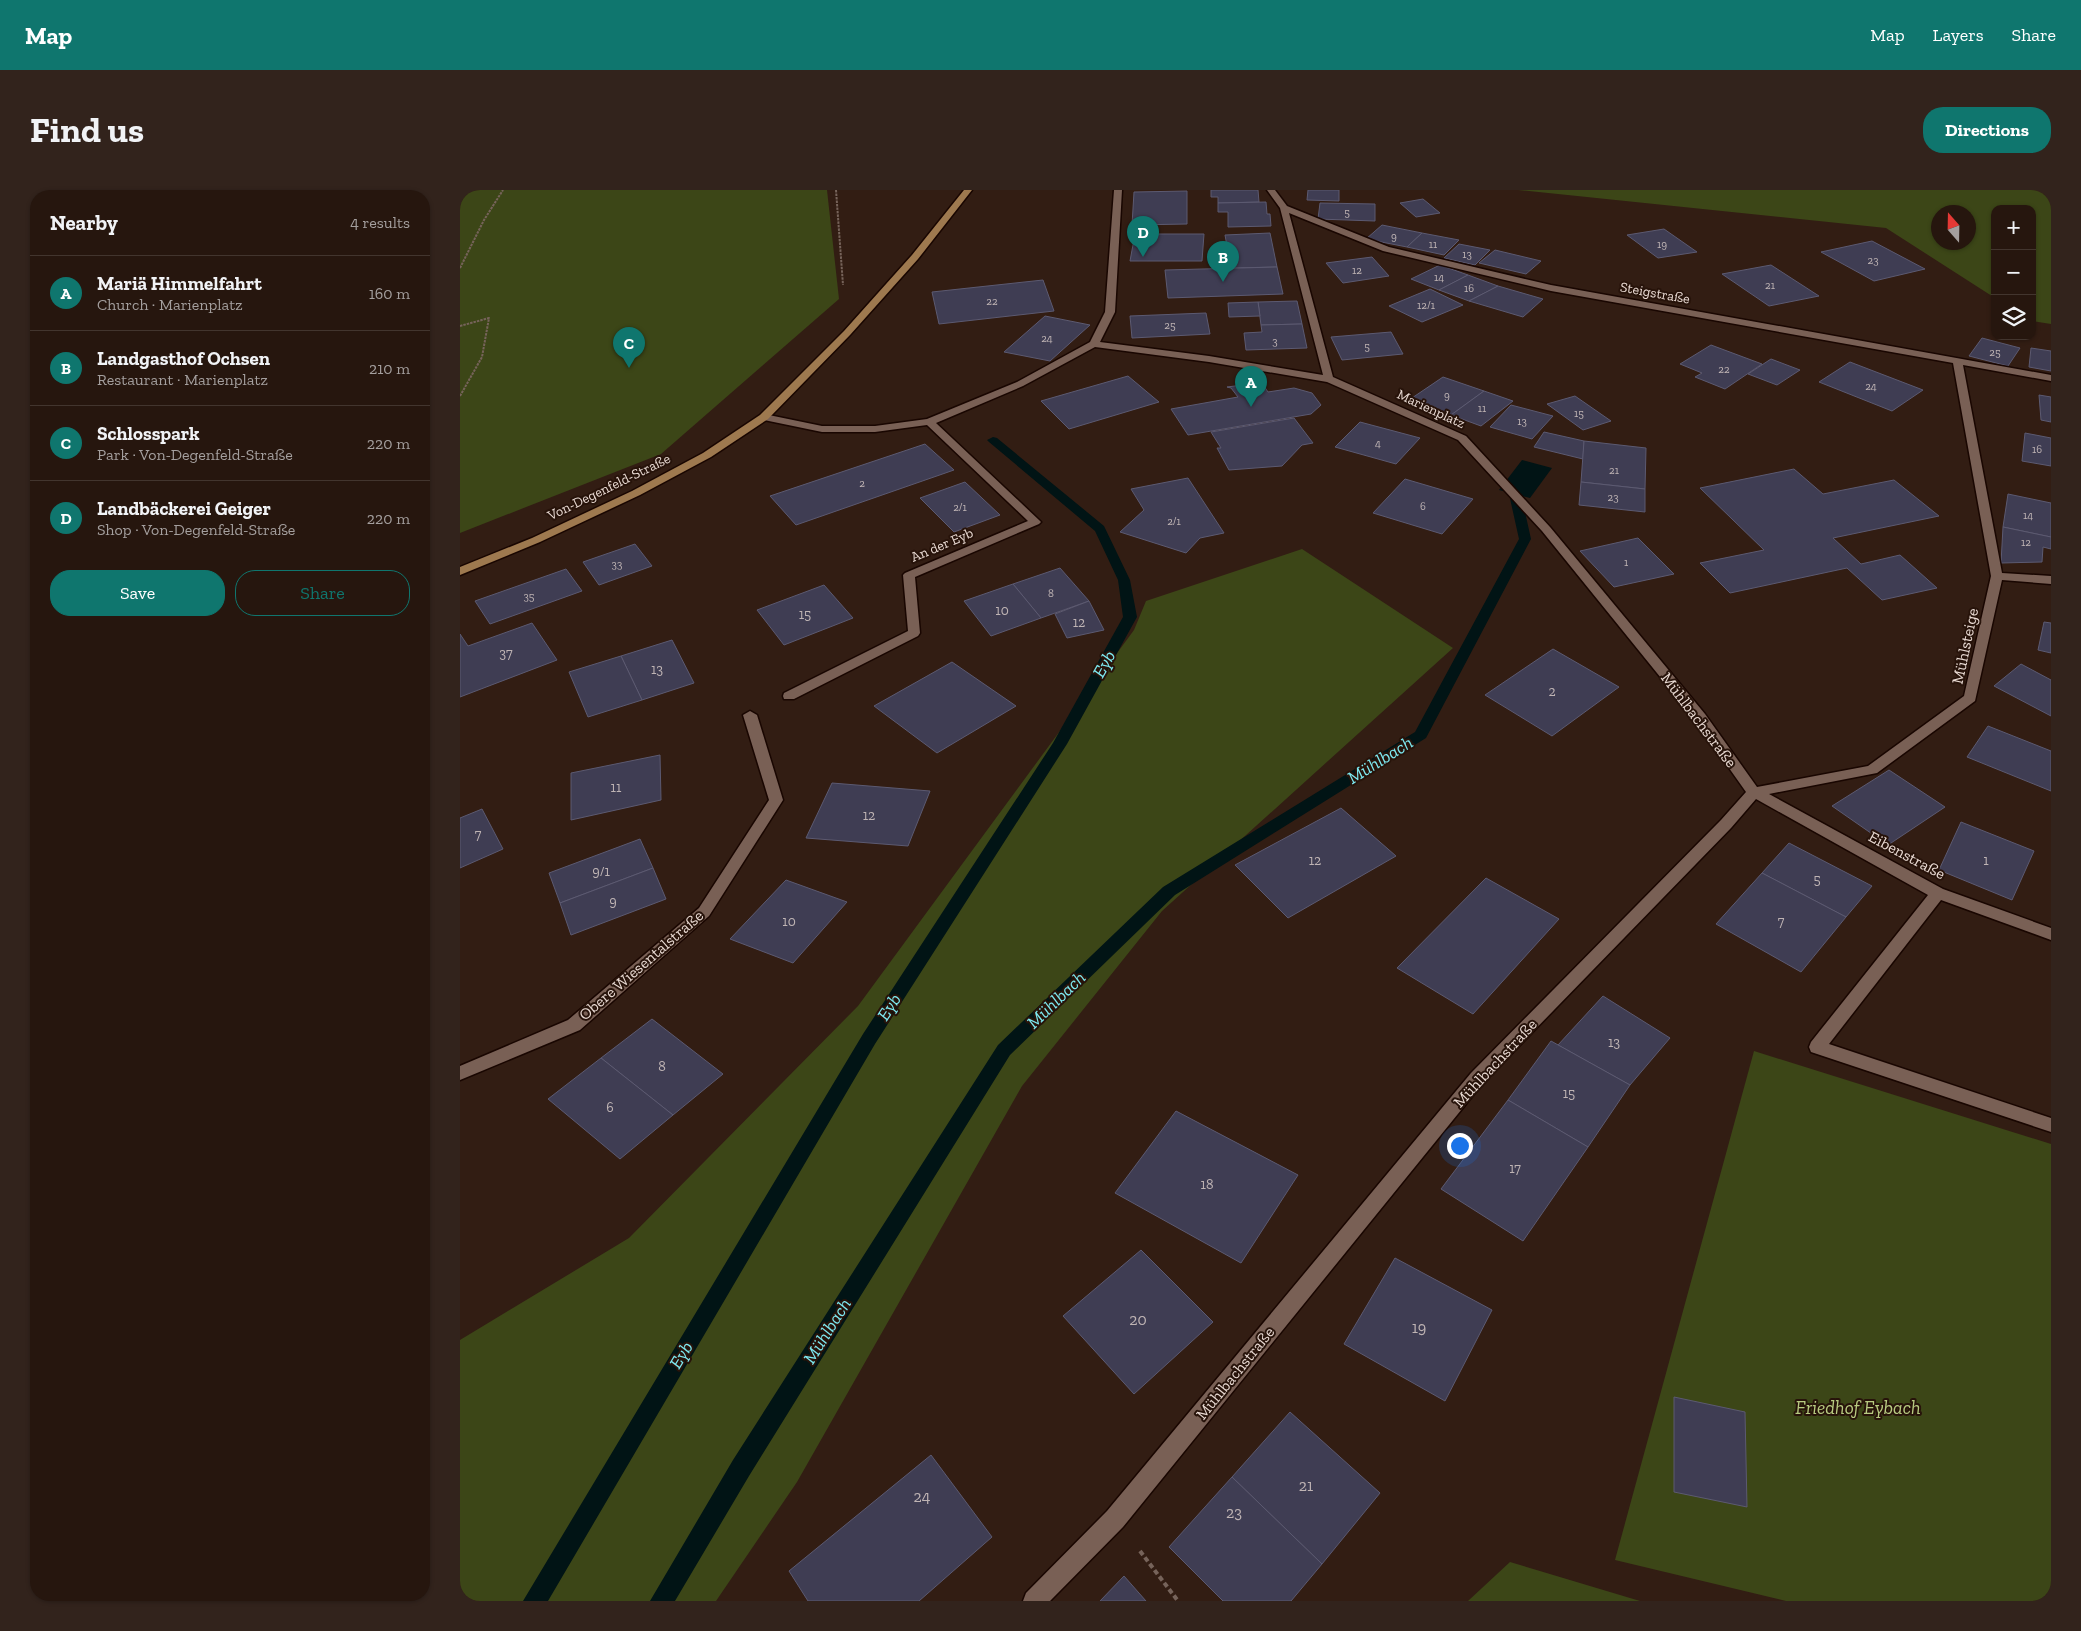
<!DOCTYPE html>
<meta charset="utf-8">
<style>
body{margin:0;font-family:"Zilla Slab",serif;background:#32231c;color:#f1f3f6}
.controls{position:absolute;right:15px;top:15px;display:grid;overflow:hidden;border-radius:10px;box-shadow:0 1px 4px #0004}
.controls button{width:45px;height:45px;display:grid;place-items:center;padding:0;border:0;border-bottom:1px solid #42352e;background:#26160e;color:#f1f3f6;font:25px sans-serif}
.compass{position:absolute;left:1471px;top:15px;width:45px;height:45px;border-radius:50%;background:#26160e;box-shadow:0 1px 4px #0004;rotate:340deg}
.you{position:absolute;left:999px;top:955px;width:18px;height:18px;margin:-12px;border:4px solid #fff;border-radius:50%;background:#1a73e8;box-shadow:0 0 0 8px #1a73e833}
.badge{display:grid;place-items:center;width:32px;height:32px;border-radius:50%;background:#0f766e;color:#fff;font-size:16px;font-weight:700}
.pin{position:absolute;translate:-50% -41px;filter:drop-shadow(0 1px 2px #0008)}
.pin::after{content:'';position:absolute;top:26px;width:18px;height:15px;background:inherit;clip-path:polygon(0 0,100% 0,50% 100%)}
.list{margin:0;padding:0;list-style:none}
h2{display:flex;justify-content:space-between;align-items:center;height:65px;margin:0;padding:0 20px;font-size:21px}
h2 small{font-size:16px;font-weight:400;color:#a49f9e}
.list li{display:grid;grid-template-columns:32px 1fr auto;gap:15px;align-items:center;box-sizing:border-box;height:75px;padding:0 20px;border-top:1px solid #42352e}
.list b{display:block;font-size:19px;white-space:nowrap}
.list p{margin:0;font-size:16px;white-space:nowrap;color:#a49f9e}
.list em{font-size:16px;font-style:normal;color:#a49f9e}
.actions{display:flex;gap:10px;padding:15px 20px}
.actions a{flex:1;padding:11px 0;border:1px solid #0f766e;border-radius:20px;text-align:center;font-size:18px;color:#0f766e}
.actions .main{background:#0f766e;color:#fff}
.icon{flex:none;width:28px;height:28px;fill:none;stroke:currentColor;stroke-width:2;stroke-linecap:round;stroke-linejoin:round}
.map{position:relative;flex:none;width:1591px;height:1411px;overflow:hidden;border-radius:20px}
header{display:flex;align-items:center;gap:30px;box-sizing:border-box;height:70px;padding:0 25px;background:#0f766e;color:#fff}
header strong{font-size:24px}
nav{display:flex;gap:28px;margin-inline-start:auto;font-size:18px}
.intro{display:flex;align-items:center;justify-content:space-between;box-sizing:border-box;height:120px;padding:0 30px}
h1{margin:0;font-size:35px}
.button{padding:12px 22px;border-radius:20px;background:#0f766e;color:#fff;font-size:18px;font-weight:700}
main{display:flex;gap:30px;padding:0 30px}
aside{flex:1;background:#26160e;border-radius:20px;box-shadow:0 1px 4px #0004}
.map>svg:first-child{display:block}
.green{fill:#3c4617;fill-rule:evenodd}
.water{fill:#011415}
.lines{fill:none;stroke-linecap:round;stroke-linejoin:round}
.stream{fill:#011415;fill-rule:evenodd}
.building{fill:#3f3d53;stroke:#5c5a71}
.minor-casing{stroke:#190601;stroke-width:3}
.major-casing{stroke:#190601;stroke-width:3}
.path-far1{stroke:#76635a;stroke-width:2;stroke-dasharray:2.5 1;stroke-linecap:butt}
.path{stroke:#76635a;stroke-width:4;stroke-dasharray:5 3;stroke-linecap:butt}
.minor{fill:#796055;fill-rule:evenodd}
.major{fill:#9e794f;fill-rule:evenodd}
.labels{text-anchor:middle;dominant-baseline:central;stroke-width:4;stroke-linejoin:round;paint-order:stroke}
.far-number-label{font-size:11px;fill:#bfb4b4}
.far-street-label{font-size:14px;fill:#eadbd4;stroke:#27130a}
.number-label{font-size:14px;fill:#bfb4b4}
.street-label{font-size:16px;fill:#eadbd4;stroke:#27130a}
.near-number-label{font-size:16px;fill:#bfb4b4}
.water-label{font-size:18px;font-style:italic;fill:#7eeaf2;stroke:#27130a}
.near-park-label{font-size:19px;font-style:italic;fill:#b8cb81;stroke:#27130a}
</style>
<header>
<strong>Map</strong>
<nav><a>Map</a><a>Layers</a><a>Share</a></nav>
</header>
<div class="intro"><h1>Find us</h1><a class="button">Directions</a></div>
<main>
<aside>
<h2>Nearby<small>4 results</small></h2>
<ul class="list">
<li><span class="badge">A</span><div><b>Mariä Himmelfahrt</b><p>Church · Marienplatz</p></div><em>160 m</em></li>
<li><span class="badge">B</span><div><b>Landgasthof Ochsen</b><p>Restaurant · Marienplatz</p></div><em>210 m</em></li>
<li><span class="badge">C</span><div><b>Schlosspark</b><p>Park · Von-Degenfeld-Straße</p></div><em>220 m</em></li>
<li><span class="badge">D</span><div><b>Landbäckerei Geiger</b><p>Shop · Von-Degenfeld-Straße</p></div><em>220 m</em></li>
</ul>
<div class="actions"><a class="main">Save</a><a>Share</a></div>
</aside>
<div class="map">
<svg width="1591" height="1411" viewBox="0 0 1591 1411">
<rect width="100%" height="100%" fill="#321d13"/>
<g class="green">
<path d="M0 0H367L379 109 201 264 0 343Z"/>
<path d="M1058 0H1591V134L1572 131V19H1535V108L1426 38ZM1478 22H1508V52H1478Z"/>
<path d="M842 359 993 458 702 721 562 896 337 1292 256 1411H0V1150L169 1048 398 816 674 440 686 411Z"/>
<path d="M1294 861 1591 954V1411H1326L1155 1370Z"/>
<path d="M1050 1372 1180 1411H1008Z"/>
</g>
<path class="water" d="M1062 270 1092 278 1070 308 1039 300Z"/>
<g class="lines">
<g class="stream">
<path d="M533 247 537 248 644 336 670 390 677 427 607 554 415 854 88 1411H63L403 844 593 553 663 427 658 390 635 341 529 252 527 250Z"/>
<path d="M1055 300 1061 304 1071 349 966 548 715 705 550 865 289 1286 215 1411H190L273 1270 538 855 703 697 955 542 1059 349 1049 304Z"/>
</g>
</g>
<g class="building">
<path d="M751 0H798L799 12 758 13V7H751Z"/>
<path d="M848 0H879V11L847 10Z"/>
<path d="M727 1V34L672 35 674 2Z"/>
<path d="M963 9 980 23 956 27 940 13Z"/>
<path d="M806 12 807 24H810L811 36 768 37V22H758V13Z"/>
<path d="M860 13 915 14V31L858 29Z"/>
<path d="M922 35 962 43 947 57 906 49Z"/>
<path d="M1204 39 1237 62 1198 68 1167 45Z"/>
<path d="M810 43 817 77 771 78 765 45Z"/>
<path d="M962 43 999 50 984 65 947 57Z"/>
<path d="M675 44H744L742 71H670Z"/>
<path d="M1412 51 1465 79 1414 91 1361 62Z"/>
<path d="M999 54 1030 60 1015 75 984 68Z"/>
<path d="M1035 60 1081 71 1066 84 1019 73Z"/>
<path d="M912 67 929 86 883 93 866 73Z"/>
<path d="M980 75 1008 85 979 100 951 89Z"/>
<path d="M1311 75 1359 106 1309 116 1262 84Z"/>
<path d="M817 77 823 104 708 108 705 80Z"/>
<path d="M1008 85 1038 96 1009 111 979 100Z"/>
<path d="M583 90 594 121 479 134 472 102Z"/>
<path d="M1038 96 1083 109 1063 127 1009 111Z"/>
<path d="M970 99 1003 115 962 132 929 116Z"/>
<path d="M837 111 842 134 801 135 798 112Z"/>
<path d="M798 112 800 126 769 127 768 113Z"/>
<path d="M746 123 750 144 672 148 670 126Z"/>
<path d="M585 126 630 135 590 171 544 162Z"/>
<path d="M842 134 847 158 786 160 784 143 802 142 801 135Z"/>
<path d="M931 142 943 164 882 170 871 147Z"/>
<path d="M1522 148 1560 158 1548 176 1509 166Z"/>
<path d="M1251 155 1302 174 1265 199 1235 187 1242 183 1220 174Z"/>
<path d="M1571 158 1591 161V181L1569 177Z"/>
<path d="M1311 169 1340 180 1317 195 1288 184Z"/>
<path d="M1390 172 1463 200 1432 221 1359 192Z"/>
<path d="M668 186 699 212 609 239 581 211Z"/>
<path d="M983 187 1024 201 991 225 949 210Z"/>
<path d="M800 191H803L802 193 808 202 834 198 852 203 861 215 851 224 728 245 711 219 778 207 771 198 767 197 798 193Z"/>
<path d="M1024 201 1053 211 1021 236 991 225Z"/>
<path d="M1579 205 1591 207V232L1581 230Z"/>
<path d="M1115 206 1151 231 1123 240 1087 214Z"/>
<path d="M1051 215 1093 226 1072 249 1030 237Z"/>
<path d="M834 228 853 253 842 255 822 276 769 280 757 258H761L751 242Z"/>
<path d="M900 232 960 248 936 274 875 257Z"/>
<path d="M1084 242 1124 251 1123 269 1074 257Z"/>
<path d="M1565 243 1591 248V276L1562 271Z"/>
<path d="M1124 251 1186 258 1185 299 1121 292Z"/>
<path d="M465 254 494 280 336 335 310 306Z"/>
<path d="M1334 279 1363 304 1434 290 1479 326 1373 348 1401 374 1440 365 1477 398 1422 410 1387 378 1270 403 1240 373 1304 360 1240 298Z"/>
<path d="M728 288 764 343 740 348 726 363 660 342 684 320 671 299Z"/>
<path d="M945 289 1013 309 982 344 913 323Z"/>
<path d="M505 292 540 325 494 342 460 308Z"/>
<path d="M1121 292 1185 299V322L1119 315Z"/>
<path d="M1548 304 1591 313V347L1543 337Z"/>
<path d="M1543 337 1591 347V359L1583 357 1582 372 1541 373Z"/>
<path d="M1178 348 1214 384 1154 397 1120 361Z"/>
<path d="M175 354 192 376 139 395 123 372Z"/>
<path d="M600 378 629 411 581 428 553 394Z"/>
<path d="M106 379 122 401 30 434 15 411Z"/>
<path d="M553 394 581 428 531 446 504 411Z"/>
<path d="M364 395 393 428 324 455 297 420Z"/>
<path d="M629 411 644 440 607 448 595 424Z"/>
<path d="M1584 432 1591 433V463L1578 460Z"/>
<path d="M72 433 97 470 0 507V444L8 456Z"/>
<path d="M212 450 234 493 182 510 161 466Z"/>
<path d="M1093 459 1159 497 1092 546 1025 505Z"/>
<path d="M161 466 182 510 128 527 109 482Z"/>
<path d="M492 472 556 516 477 563 414 516Z"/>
<path d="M1561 474 1591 490V526L1534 496Z"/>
<path d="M1528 536 1591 561V601L1507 567Z"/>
<path d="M200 565 201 610 111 630V583Z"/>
<path d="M1429 580 1485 617 1428 655 1372 616Z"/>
<path d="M372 593 470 601 448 656 346 648Z"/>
<path d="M881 618 936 666 828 728 775 675Z"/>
<path d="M22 619 43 659 0 678V628Z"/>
<path d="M1501 632 1574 661 1552 710 1479 680Z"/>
<path d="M180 649 193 678 100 713 89 683Z"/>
<path d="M1329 653 1412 696 1386 727 1302 683Z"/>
<path d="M193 678 206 709 111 745 100 713Z"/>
<path d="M1302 683 1386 727 1341 782 1256 734Z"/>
<path d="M1026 688 1099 729 1013 824 937 778Z"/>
<path d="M326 690 387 712 333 773 270 749Z"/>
<path d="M1143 806 1210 848 1170 895 1098 855Z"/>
<path d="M192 829 263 884 213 925 141 868Z"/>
<path d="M1091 851 1170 895 1128 957 1048 910Z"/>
<path d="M141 868 213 925 160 969 88 909Z"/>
<path d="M1048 910 1128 957 1063 1051 981 999Z"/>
<path d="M716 921 838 985 781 1073 655 1003Z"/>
<path d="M681 1060 753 1132 674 1204 603 1126Z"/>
<path d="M935 1068 1032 1120 985 1211 884 1154Z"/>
<path d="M1214 1207 1285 1222 1287 1317 1214 1302Z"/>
<path d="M830 1222 920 1303 862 1374 772 1287Z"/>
<path d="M471 1265 532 1347 459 1411H348L329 1381Z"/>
<path d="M772 1287 862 1374 831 1411H763L709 1357Z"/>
<path d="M664 1386 686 1411H640Z"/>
</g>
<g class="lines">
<g class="minor-casing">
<g id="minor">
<path d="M654 0H662L655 122 640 152 749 166 863 185 820 18 807 0H815L827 16 929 57 1091 95 1591 185V191L1503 175 1542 383 1591 386V394L1542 390 1515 511 1417 583 1309 604 1483 699 1591 738V750L1481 710 1369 854 1591 928V942L1351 862 1349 857 1351 852 1468 705 1296 609 1271 638 1023 893 663 1337 590 1411H563L566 1403 647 1321 1011 883 1261 630 1286 602 1235 530 1082 341 998 250 867 192 749 172 635 157 563 196 476 233 579 330 581 332 579 334 455 387 460 443 458 446 334 509H324L323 506 324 503 448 441 443 385 445 383 568 331 467 235 415 242H362L304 230 299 227 304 224 362 236H415L467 229 557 192 630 152 645 122ZM829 23 923 61 1091 101 1493 173 1531 386 1504 506 1408 576 1297 597 1245 524 1090 337 1006 246 873 187Z"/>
<path d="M290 521 297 525 323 610 249 726 120 840 0 890V876L108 830 239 718 309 610 283 525Z"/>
</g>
</g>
<g class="major-casing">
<path id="major" d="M504 0H512L458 69 390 145 308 229 251 267 180 305 80 352 0 385V377L72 348 172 301 243 263 300 225 384 141 452 65Z"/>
</g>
<g class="path-far1">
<path d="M376 0 383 95"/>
<path d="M0 78 24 30 43 0"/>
<path d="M0 136 29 128 22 167 0 206"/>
</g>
<path class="path" d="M680 1361 718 1411"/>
<use href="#minor" class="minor"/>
<use href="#major" class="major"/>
</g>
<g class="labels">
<g class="far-number-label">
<text x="887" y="22">5</text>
<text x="934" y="46">9</text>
<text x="973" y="54">11</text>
<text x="1202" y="54">19</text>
<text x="1007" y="64">13</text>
<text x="1413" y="70">23</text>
<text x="897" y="80">12</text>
<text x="979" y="87">14</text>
<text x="1310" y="95">21</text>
<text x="1009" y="98">16</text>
<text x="532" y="111">22</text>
<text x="966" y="115">12/1</text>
<text x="710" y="135">25</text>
<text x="587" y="148">24</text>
<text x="815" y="151">3</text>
<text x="907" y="156">5</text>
<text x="1535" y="162">25</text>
<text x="1264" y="179">22</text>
<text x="1411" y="196">24</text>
<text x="987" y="205">9</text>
<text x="1022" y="218">11</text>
<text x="1119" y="223">15</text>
<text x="1062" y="231">13</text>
<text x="918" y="253">4</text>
<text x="1577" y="259">16</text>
<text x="1154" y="280">21</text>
<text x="402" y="293">2</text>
<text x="1153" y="307">23</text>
<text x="963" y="316">6</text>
<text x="500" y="317">2/1</text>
<text x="1568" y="325">14</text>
<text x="714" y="331">2/1</text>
<text x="1566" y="352">12</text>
<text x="1166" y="372">1</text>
<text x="157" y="374">33</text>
<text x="591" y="403">8</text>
<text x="69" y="406">35</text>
</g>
<g class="far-street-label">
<text transform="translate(1195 103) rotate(10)">Steigstraße</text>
<text transform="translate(971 219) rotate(25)">Marienplatz</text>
<text transform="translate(149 297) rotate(-26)">Von-Degenfeld-Straße</text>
<text transform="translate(482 355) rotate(-23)">An der Eyb</text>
</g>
<g class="number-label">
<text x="542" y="420">10</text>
<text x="345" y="424">15</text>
<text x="619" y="432">12</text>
<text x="46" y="463">37</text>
<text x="197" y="479">13</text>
<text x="1092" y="501">2</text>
<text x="156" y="597">11</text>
<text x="409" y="625">12</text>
<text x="18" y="644">7</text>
<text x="855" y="670">12</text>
<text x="1526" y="670">1</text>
<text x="141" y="681">9/1</text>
<text x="1357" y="689">5</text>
<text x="153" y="711">9</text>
<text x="329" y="731">10</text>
<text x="1321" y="731">7</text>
<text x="1154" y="852">13</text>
<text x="202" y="876">8</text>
<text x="1109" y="903">15</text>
<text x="150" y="917">6</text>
<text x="1055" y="978">17</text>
<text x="747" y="994">18</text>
</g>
<g class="street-label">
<text transform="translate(1505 456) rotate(-78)">Mühlsteige</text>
<text transform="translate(1239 530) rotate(53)">Mühlbachstraße</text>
<text transform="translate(1447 665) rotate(28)">Eibenstraße</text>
<text transform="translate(181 775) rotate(-41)">Obere Wiesentalstraße</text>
<text transform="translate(1035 873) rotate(-47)">Mühlbachstraße</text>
<text transform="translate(775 1183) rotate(-51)">Mühlbachstraße</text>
</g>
<g class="near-number-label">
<text x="678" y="1129">20</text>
<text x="959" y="1137">19</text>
<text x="846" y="1295">21</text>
<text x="462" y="1306">24</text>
<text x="774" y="1322">23</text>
</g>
<g class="water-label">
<text transform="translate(644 474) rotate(-61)">Eyb</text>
<text transform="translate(920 570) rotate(-32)">Mühlbach</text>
<text transform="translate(596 810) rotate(-44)">Mühlbach</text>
<text transform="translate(429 817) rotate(-57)">Eyb</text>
<text transform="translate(367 1141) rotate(-58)">Mühlbach</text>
<text transform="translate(221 1165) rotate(-59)">Eyb</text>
</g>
<g class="near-park-label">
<text x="1398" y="1217">Friedhof Eybach</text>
</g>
</g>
</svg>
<div class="controls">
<button>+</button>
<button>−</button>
<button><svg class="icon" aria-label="layers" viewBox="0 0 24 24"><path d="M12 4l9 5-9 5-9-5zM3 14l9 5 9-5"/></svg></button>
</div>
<svg class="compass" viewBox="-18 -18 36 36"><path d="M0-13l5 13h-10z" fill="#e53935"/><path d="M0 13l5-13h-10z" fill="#a49f9e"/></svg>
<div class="you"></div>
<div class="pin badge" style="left:791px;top:217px">A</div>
<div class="pin badge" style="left:763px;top:92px">B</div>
<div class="pin badge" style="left:169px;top:178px">C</div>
<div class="pin badge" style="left:683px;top:67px">D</div>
</div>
</main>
